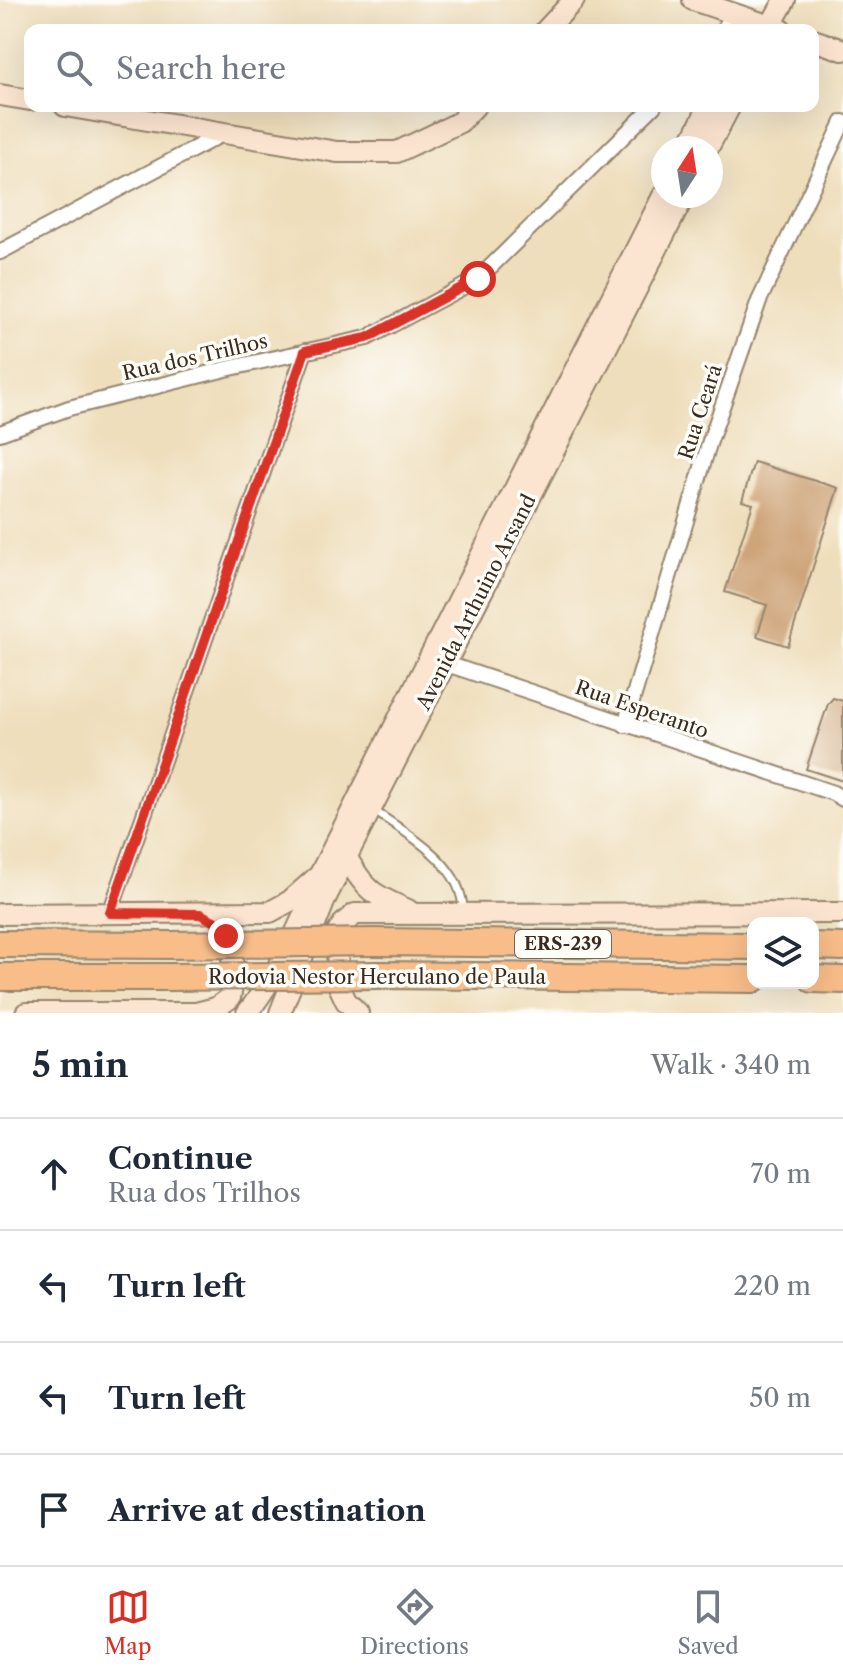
<!DOCTYPE html>
<meta charset="utf-8">
<style>
body{margin:0;font-family:"Libre Caslon Text",serif;background:#f6f6f7;color:#1f2937}
.controls{position:absolute;right:24px;bottom:24px;display:grid;overflow:hidden;border-radius:16px;box-shadow:0 8px 32px #0002}
.controls button{width:72px;height:72px;display:grid;place-items:center;padding:0;border:0;border-bottom:2px solid #e0e1e3;background:#fff;color:#1f2937;font:40px sans-serif}
.compass{position:absolute;left:651px;top:136px;width:72px;height:72px;border-radius:50%;background:#fff;box-shadow:0 8px 32px #0002;rotate:12deg}
.stop{position:absolute;width:24px;height:24px;margin:-18px;border:6px solid #d93025;border-radius:50%;background:#fff}
.stop.end{background:#d93025;border-color:#fff;box-shadow:0 2px 8px #0008}
.list{margin:0;padding:0;list-style:none}
h2{display:flex;justify-content:space-between;align-items:center;height:104px;margin:0;padding:0 32px;font-size:34px}
h2 small{font-size:26px;font-weight:400;color:#747a83}
.list li{display:grid;grid-template-columns:52px 1fr auto;gap:24px;align-items:center;box-sizing:border-box;height:112px;padding:0 32px;border-top:2px solid #e0e1e3}
.list b{display:block;font-size:30px;white-space:nowrap}
.list p{margin:0;font-size:26px;white-space:nowrap;color:#747a83}
.list em{font-size:26px;font-style:normal;color:#747a83}
.icon{flex:none;width:44px;height:44px;fill:none;stroke:currentColor;stroke-width:2;stroke-linecap:round;stroke-linejoin:round}
.map{position:relative;flex:none;width:843px;height:1013px;overflow:hidden}
.search{position:absolute;background:#fff;box-shadow:0 8px 32px #0002;left:24px;right:24px;top:24px;height:88px;display:flex;align-items:center;gap:20px;box-sizing:border-box;padding:0 28px;border-radius:16px;color:#747a83;font-size:30px}
.sheet{height:552px;background:#fff}
nav{display:flex;justify-content:space-around;align-items:center;box-sizing:border-box;height:112px;border-top:2px solid #e0e1e3;background:#fff;font-size:22px;color:#747a83}
nav a{display:grid;justify-items:center;gap:4px}
nav .on{color:#d93025}
.map>svg:first-child{display:block}
.building{fill:#cea479}
.lines{fill:none;stroke-linecap:round;stroke-linejoin:round}
.lane-casing{stroke:#95846d;stroke-width:11}
.street-casing{stroke:#95846d;stroke-width:18}
.secondary-casing{stroke:#95846d;stroke-width:24}
.highway-casing{stroke:#95846d;stroke-width:30}
.lane{stroke:#fff;stroke-width:7}
.street{stroke:#fff;stroke-width:14}
.secondary{stroke:#fce5d0;stroke-width:20}
.highway{stroke:#f8bd89;stroke-width:26}
.highway-bridge-casing{stroke:#95846d;stroke-width:30;stroke-linecap:butt}
.highway-bridge{stroke:#f8bd89;stroke-width:26}
.route{stroke:#d93025;stroke-width:10}
.labels{text-anchor:middle;dominant-baseline:central;stroke-width:7;stroke-linejoin:round;paint-order:stroke}
.shield{fill:#fdfcf7;stroke:#75695f;stroke-width:2}
.shield-label{font-size:18px;font-weight:bold;fill:#3b2a1e}
.street-label{font-size:20px;fill:#3b2a1e;stroke:#fdfcf7}
</style>
<div class="map">
<svg width="843" height="1013" viewBox="0 0 843 1013">
<rect width="100%" height="100%" fill="#fdfcf7"/>
<filter id="ink" filterUnits="userSpaceOnUse"><feTurbulence type="fractalNoise" baseFrequency=".0125" numOctaves="2"/><feDisplacementMap in="SourceGraphic" scale="16" xChannelSelector="R" yChannelSelector="G"/><feConvolveMatrix kernelMatrix="1 2 1 2 8 2 1 2 1" color-interpolation-filters="sRGB"/></filter>
<filter id="wash" filterUnits="userSpaceOnUse"><feTurbulence type="fractalNoise" baseFrequency=".006" numOctaves="4" result="noise"/><feDisplacementMap in="SourceGraphic" scale="32" xChannelSelector="R" yChannelSelector="G"/><feGaussianBlur stdDeviation="1.8" result="paint"/><feColorMatrix in="noise" values="0 0 0 0 0 0 0 0 0 0 0 0 0 0 0 0 0 1.4 0 .05"/><feComposite in="paint" operator="in"/></filter>
<g filter="url(#wash)">
<rect width="100%" height="100%" fill="#efdebc"/>
<g id="blocks">
<g class="building">
<path d="M754 462 838 488 788 646 757 636 767 605 725 592 753 504 742 501Z"/>
<path d="M833 698 843 701V781L806 769 828 704Z"/>
</g>
</g>
</g>
<g filter="url(#ink)">
<use href="#blocks" fill-opacity="0" stroke="#95846d" stroke-width="2"/>
<g class="lines">
<g class="lane-casing">
<path id="lane" d="M373 810C407 834 462 863 463 910"/>
</g>
<g class="street-casing">
<g id="street">
<path d="M723 30 734 15"/>
<path d="M0 252 222 134"/>
<path d="M0 433 69 408 226 369 367 338 478 279 654 106"/>
<path d="M438 661 833 793 843 799"/>
<path d="M625 725 709 444 759 301 843 122"/>
<path d="M110 913 305 351"/>
</g>
</g>
<g class="secondary-casing">
<g id="secondary">
<path d="M693 0 782 30"/>
<path d="M546 30 574 0"/>
<path d="M768 30 785 0"/>
<path d="M813 40 843 50"/>
<path d="M0 95 30 100"/>
<path d="M65 106 337 152H397L460 122 475 106"/>
<path d="M688 148 709 106"/>
<path d="M708 148 730 106"/>
<path d="M347 858C366 891 373 895 408 910"/>
<path d="M0 914 270 912 290 901 316 878"/>
<path d="M26 1013H196L216 1008 230 998C235 975 234 952 224 931"/>
<path d="M247 1013C275 979 305 918 319 876L663 196"/>
<path d="M280 1013 326 897 684 196"/>
<path d="M358 1013 346 1001 339 986 336 935 343 924 355 914 843 913"/>
</g>
</g>
<g class="highway-casing">
<g id="highway">
<path d="M372 942 753 946"/>
<path d="M0 944 172 945"/>
<path d="M813 946 843 947"/>
<path d="M380 975 753 979"/>
<path d="M0 977H172"/>
<path d="M813 979 843 980"/>
</g>
</g>
<use href="#lane" class="lane"/>
<use href="#street" class="street"/>
<use href="#secondary" class="secondary"/>
<use href="#highway" class="highway"/>
<g class="highway-bridge-casing">
<g id="highway-bridge">
<path d="M172 945 372 942"/>
<path d="M172 977 380 975"/>
</g>
</g>
<use href="#highway-bridge" class="highway-bridge"/>
</g>
</g>
<g class="lines" filter="url(#ink)">
<path class="route" d="M226 936 220 924 200 914 110 913 305 351 367 338 478 279"/>
</g>
<g class="labels">
<rect class="shield" x="515" y="930" width="96" height="28" rx="6"/>
<g class="shield-label">
<text x="563" y="944">ERS-239</text>
</g>
<g class="street-label">
<text transform="translate(195 357) rotate(-13)">Rua dos Trilhos</text>
<text transform="translate(700 412) rotate(-72)">Rua Ceará</text>
<text transform="translate(476 602) rotate(-63)">Avenida Arthuino Arsand</text>
<text transform="translate(642 709) rotate(19)">Rua Esperanto</text>
<text x="377" y="977">Rodovia Nestor Herculano de Paula</text>
</g>
</g>
</svg>
<div class="controls">
<button><svg class="icon" aria-label="layers" viewBox="0 0 24 24"><path d="M12 4l9 5-9 5-9-5zM3 14l9 5 9-5"/></svg></button>
</div>
<svg class="compass" viewBox="-18 -18 36 36"><path d="M0-13l5 13h-10z" fill="#e53935"/><path d="M0 13l5-13h-10z" fill="#747a83"/></svg>
<div class="stop" style="left:478px;top:279px"></div>
<div class="stop end" style="left:226px;top:936px"></div>
<div class="search"><svg class="icon" aria-label="search" viewBox="0 0 24 24"><circle cx="10" cy="10" r="6"/><path d="M15 15l6 6"/></svg>Search here</div>
</div>
<section class="sheet">
<h2>5 min<small>Walk · 340 m</small></h2>
<ul class="list">
<li><svg class="icon" aria-label="ahead" viewBox="0 0 24 24"><path d="M12 20V5M6 11l6-6 6 6"/></svg><div><b>Continue</b><p>Rua dos Trilhos</p></div><em>70 m</em></li>
<li><svg class="icon" aria-label="left" viewBox="0 0 24 24"><path d="M17 20v-9H6M10 6l-5 5 5 5"/></svg><div><b>Turn left</b></div><em>220 m</em></li>
<li><svg class="icon" aria-label="left" viewBox="0 0 24 24"><path d="M17 20v-9H6M10 6l-5 5 5 5"/></svg><div><b>Turn left</b></div><em>50 m</em></li>
<li><svg class="icon" aria-label="arrive" viewBox="0 0 24 24"><path d="M6 21V4h12l-3 4 3 4H6"/></svg><div><b>Arrive at destination</b></div></li>
</ul>
</section>
<nav>
<a class="on"><svg class="icon" aria-label="map" viewBox="0 0 24 24"><path d="M3 6l6-2 6 2 6-2v14l-6 2-6-2-6 2zM9 4v14M15 6v14"/></svg>Map</a>
<a><svg class="icon" aria-label="directions" viewBox="0 0 24 24"><path d="M12 3l9 9-9 9-9-9zM9 14v-3h6M13 9l2 2-2 2"/></svg>Directions</a>
<a><svg class="icon" aria-label="saved" viewBox="0 0 24 24"><path d="M7 4h10v16l-5-4-5 4z"/></svg>Saved</a>
</nav>
